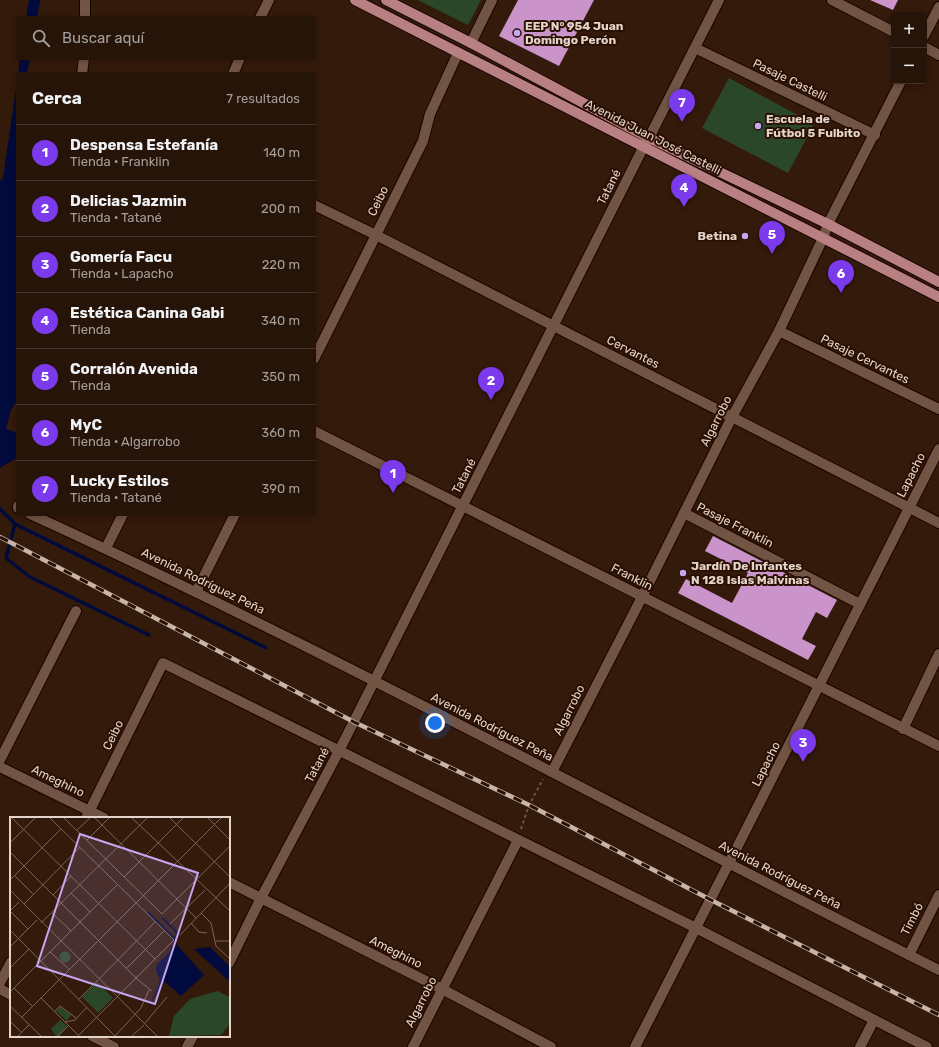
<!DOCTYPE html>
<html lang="es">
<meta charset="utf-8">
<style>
body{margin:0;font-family:Rubik,sans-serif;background:#322116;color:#f1f3f6}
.controls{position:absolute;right:12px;top:12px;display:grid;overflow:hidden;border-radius:4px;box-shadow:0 2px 6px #0003}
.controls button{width:36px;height:36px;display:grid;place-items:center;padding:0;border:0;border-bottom:1px solid #423329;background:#261408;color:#f1f3f6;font:20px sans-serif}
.you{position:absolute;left:435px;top:723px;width:14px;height:14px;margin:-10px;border:3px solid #fff;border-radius:50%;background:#1a73e8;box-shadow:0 0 0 6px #1a73e833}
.badge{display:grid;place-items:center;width:26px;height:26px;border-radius:50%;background:#7c3aed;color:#fff;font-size:13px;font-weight:700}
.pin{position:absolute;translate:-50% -33px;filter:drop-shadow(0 1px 2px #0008)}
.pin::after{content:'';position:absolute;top:21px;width:14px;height:12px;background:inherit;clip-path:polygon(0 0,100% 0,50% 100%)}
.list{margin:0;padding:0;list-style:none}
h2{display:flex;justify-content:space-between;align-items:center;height:52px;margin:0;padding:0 16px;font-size:17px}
h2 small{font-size:13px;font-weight:400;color:#a49e9c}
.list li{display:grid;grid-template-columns:26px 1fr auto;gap:12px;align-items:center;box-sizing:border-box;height:56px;padding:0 16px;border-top:1px solid #423329}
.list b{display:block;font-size:15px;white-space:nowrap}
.list p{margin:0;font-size:13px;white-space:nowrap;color:#a49e9c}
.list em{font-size:13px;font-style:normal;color:#a49e9c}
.icon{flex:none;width:22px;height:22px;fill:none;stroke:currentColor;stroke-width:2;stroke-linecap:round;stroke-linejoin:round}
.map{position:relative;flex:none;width:939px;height:1047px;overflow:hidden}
.search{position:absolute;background:#261408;box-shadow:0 2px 6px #0003;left:16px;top:16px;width:300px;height:44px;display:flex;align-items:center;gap:10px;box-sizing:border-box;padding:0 14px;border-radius:4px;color:#a49e9c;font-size:15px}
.panel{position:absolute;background:#261408;box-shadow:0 2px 6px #0003;left:16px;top:72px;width:300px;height:444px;border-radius:4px}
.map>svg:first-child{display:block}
.green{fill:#2b4729}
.water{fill:#000a3c}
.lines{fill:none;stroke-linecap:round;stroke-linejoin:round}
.stream{stroke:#000a3c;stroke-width:3.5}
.building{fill:#ca93c9}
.minor-casing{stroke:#1a0400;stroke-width:12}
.tertiary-casing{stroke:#1a0400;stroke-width:12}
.primary-casing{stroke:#1a0400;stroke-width:12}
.path{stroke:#6d574a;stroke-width:2;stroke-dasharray:3 3;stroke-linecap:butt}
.minor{stroke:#725444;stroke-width:10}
.tertiary{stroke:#725444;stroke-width:10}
.primary{stroke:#b98083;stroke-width:10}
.rail-casing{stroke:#c7b5aa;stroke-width:4.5}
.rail{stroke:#291003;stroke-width:3;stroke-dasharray:9;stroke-linecap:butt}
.poi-dot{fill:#c6a6f0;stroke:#291003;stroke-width:1.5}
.labels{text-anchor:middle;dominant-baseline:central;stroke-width:4;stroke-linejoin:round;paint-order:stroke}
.poi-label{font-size:12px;font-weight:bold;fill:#e5d4ca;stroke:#291003;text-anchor:start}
.street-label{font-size:12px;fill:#e5d4ca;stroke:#291003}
.inset-river{fill:none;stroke:#000a3c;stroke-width:2}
.inset-road{fill:none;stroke:#7a6457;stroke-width:1}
.view{fill:#c6a6f0;fill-opacity:0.15;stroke:#c6a6f0;stroke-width:2}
.inset-edge{fill:none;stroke:#e5d4ca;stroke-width:2}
</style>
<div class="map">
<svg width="939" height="1047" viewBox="0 0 939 1047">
<rect width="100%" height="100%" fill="#331a0b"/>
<g class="green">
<path d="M418 0H481L468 25Z"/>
<path d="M729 78 814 124 788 173 702 128Z"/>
</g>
<g class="water">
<path d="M29 0H40L37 18H26Z"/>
<path d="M20 58H30L27 74H18Z"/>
<path d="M18 75 16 180 18 182V399L11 410 6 429 18 433V457L0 468V181L3 178Z"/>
</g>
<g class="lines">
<g class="stream">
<path d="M0 509 15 524 266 648"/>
<path d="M15 524 6 558 30 577 149 635"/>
</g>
</g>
<g class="building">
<path d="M518 0H594L559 66 499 36Z"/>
<path d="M870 0H898L893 10Z"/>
<path d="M713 536 837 600 827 618 816 612 802 639 816 646 808 660 678 593 686 579 732 603 748 573 705 551Z"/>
</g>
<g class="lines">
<g class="minor-casing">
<g id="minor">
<path d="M85 0V18"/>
<path d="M832 0 894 32"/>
<path d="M260 18 269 0"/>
<path d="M471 43 492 0"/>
<path d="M924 47 939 55"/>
<path d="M695 48 875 135"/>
<path d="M82 74 84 58"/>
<path d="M233 74 240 58"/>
<path d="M314 205 376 235 939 523"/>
<path d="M779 331 939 409"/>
<path d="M314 359 423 141 430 114 458 53"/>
<path d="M314 431 939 746"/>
<path d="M18 506V508"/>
<path d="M684 513 860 604"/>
<path d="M30 514C339 655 635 819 939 970"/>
<path d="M106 548 123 514"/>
<path d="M196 592 235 514"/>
<path d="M903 729 939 654"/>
<path d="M0 760 76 611"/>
<path d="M0 767 104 818"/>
<path d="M86 818 163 663 696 928 927 1047"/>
<path d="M229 882 442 989 551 1047"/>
<path d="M909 955 939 895"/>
<path d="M0 983 11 962"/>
<path d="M0 989 11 995"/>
<path d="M92 1036 114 1047"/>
<path d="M413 1047 518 840"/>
<path d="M635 1047C737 848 838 649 939 449"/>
<path d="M860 1047 874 1020"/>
</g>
</g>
<g class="tertiary-casing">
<g id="tertiary">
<path d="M924 36 939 7"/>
<path d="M552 772 642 597 732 417 779 331 823 238 828 224 901 81"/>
<path d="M229 963 261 898 339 751 644 146 649 138 719 0"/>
<path d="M187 1047 193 1036"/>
</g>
</g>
<g class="primary-casing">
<g id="primary">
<path d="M355 0 939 297"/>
<path d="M386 0 471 43 649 138 828 224 939 282"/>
</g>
</g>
<path class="path" d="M521 829 529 805 543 779"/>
<use href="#minor" class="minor"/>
<use href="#tertiary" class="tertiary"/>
<use href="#primary" class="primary"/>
<g class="rail-casing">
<path id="rail" d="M0 537 354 722 529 805 711 900 939 1015"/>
</g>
<use href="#rail" class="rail"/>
</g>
<g class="poi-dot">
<circle cx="517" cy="33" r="4"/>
<circle cx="758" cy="126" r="4"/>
<circle cx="745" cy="236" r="4"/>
<circle cx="683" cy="573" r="4"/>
</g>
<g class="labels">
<g class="poi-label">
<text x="525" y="26">EEP N° 954 Juan<tspan x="525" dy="14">Domingo Perón</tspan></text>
<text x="766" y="119">Escuela de<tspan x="766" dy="14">Fútbol 5 Fulbito</tspan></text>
<text x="737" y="236" text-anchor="end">Betina</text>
<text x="691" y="566">Jardín De Infantes<tspan x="691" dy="14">N 128 Islas Malvinas</tspan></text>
</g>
<g class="street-label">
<text transform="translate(790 80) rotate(26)">Pasaje Castelli</text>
<text transform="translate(653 137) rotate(27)">Avenida Juan José Castelli</text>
<text transform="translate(609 187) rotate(-63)">Tatané</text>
<text transform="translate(378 201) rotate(-64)">Ceibo</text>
<text transform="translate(633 352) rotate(27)">Cervantes</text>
<text transform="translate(865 359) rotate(26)">Pasaje Cervantes</text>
<text transform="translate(716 421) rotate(-63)">Algarrobo</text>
<text transform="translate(911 475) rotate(-63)">Lapacho</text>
<text transform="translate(464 476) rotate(-63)">Tatané</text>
<text transform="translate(735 525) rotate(27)">Pasaje Franklin</text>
<text transform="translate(632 577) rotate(27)">Franklin</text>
<text transform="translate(203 581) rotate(26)">Avenida Rodríguez Peña</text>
<text transform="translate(569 710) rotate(-63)">Algarrobo</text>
<text transform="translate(492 727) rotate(27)">Avenida Rodríguez Peña</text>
<text transform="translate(113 735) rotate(-64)">Ceibo</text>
<text transform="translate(766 764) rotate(-63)">Lapacho</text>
<text transform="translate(317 765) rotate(-62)">Tatané</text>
<text transform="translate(58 781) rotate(26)">Ameghino</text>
<text transform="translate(780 875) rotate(27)">Avenida Rodríguez Peña</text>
<text transform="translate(912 919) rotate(-63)">Timbó</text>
<text transform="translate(396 952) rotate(27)">Ameghino</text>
<text transform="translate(421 1002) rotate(-63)">Algarrobo</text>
</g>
</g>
<g transform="translate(10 817)">
<rect width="220" height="220" fill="#331a0b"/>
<path d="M49.5 140a5.5 5.5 0 1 1 11 0a5.5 5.5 0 1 1-11 0ZM87 165 103 181 88 196 72 180ZM207 174 220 180V207L211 218 159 219 164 199 180 182ZM50 190 61 198 57 204 46 194ZM50 203 57 209 49 218 50 219H46L41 212Z" fill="#2b4729"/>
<path d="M167 128 194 158 171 179 154 164 152 165 138 193 150 164 146 153 147 147 160 135 161 129ZM200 130 220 150V165L184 132Z" fill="#000a3c"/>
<path class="inset-river" d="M138 95 164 121 166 128M152 101 165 113 167 117 165 120"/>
<path class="inset-road" d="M2 1 145 142M40 1 164 123 68 219M54 1 152 97 220 29M85 1 186 101M122 1 220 94M160 1 220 60M198 1 220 23M67 13 80 1M77 23 99 1M0 26 25 1M0 35 127 162 142 174M4 58 23 77M114 60 173 1M0 63 51 12M0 73 147 219M61 76 80 95M43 78 61 59M14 87 70 30M0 94 18 112M0 94 9 85M42 96 61 114M191 96 201 106 206 129 220 142M31 106 137 1M181 106 189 115 197 116M160 107 195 73M0 113 105 219M170 118 220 66M206 124H220M0 130 27 103M40 135 60 153M0 151 19 132M117 151 154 114M89 162 145 105M4 171 23 190M0 175 107 68M31 181 69 219M69 182 88 163M0 189 31 219M44 195 50 189 66 201M12 200 211 1M0 204 12 216M55 205 65 203 77 190M135 206 157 180M8 219 19 208M48 219 58 209M105 219 131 191 139 173M122 219 134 208"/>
<path class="view" d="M70 17 188 56 145 187 27 149Z"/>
<rect width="220" height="220" class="inset-edge"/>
</g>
</svg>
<div class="controls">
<button>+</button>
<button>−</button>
</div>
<div class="you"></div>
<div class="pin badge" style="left:393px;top:493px">1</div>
<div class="pin badge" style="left:491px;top:400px">2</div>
<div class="pin badge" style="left:803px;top:762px">3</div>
<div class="pin badge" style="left:684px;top:207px">4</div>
<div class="pin badge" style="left:772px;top:254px">5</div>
<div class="pin badge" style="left:841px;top:293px">6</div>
<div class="pin badge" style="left:682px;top:122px">7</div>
<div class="search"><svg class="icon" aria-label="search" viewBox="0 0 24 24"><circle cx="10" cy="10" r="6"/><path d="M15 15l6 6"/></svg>Buscar aquí</div>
<section class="panel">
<h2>Cerca<small>7 resultados</small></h2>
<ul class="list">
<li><span class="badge">1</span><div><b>Despensa Estefanía</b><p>Tienda · Franklin</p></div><em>140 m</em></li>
<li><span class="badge">2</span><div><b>Delicias Jazmin</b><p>Tienda · Tatané</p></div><em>200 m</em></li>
<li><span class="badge">3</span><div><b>Gomería Facu</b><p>Tienda · Lapacho</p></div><em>220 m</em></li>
<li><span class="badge">4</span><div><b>Estética Canina Gabi</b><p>Tienda</p></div><em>340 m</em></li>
<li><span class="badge">5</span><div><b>Corralón Avenida</b><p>Tienda</p></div><em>350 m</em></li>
<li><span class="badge">6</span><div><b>MyC</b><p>Tienda · Algarrobo</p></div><em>360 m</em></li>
<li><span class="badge">7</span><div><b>Lucky Estilos</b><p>Tienda · Tatané</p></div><em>390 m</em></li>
</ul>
</section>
</div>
